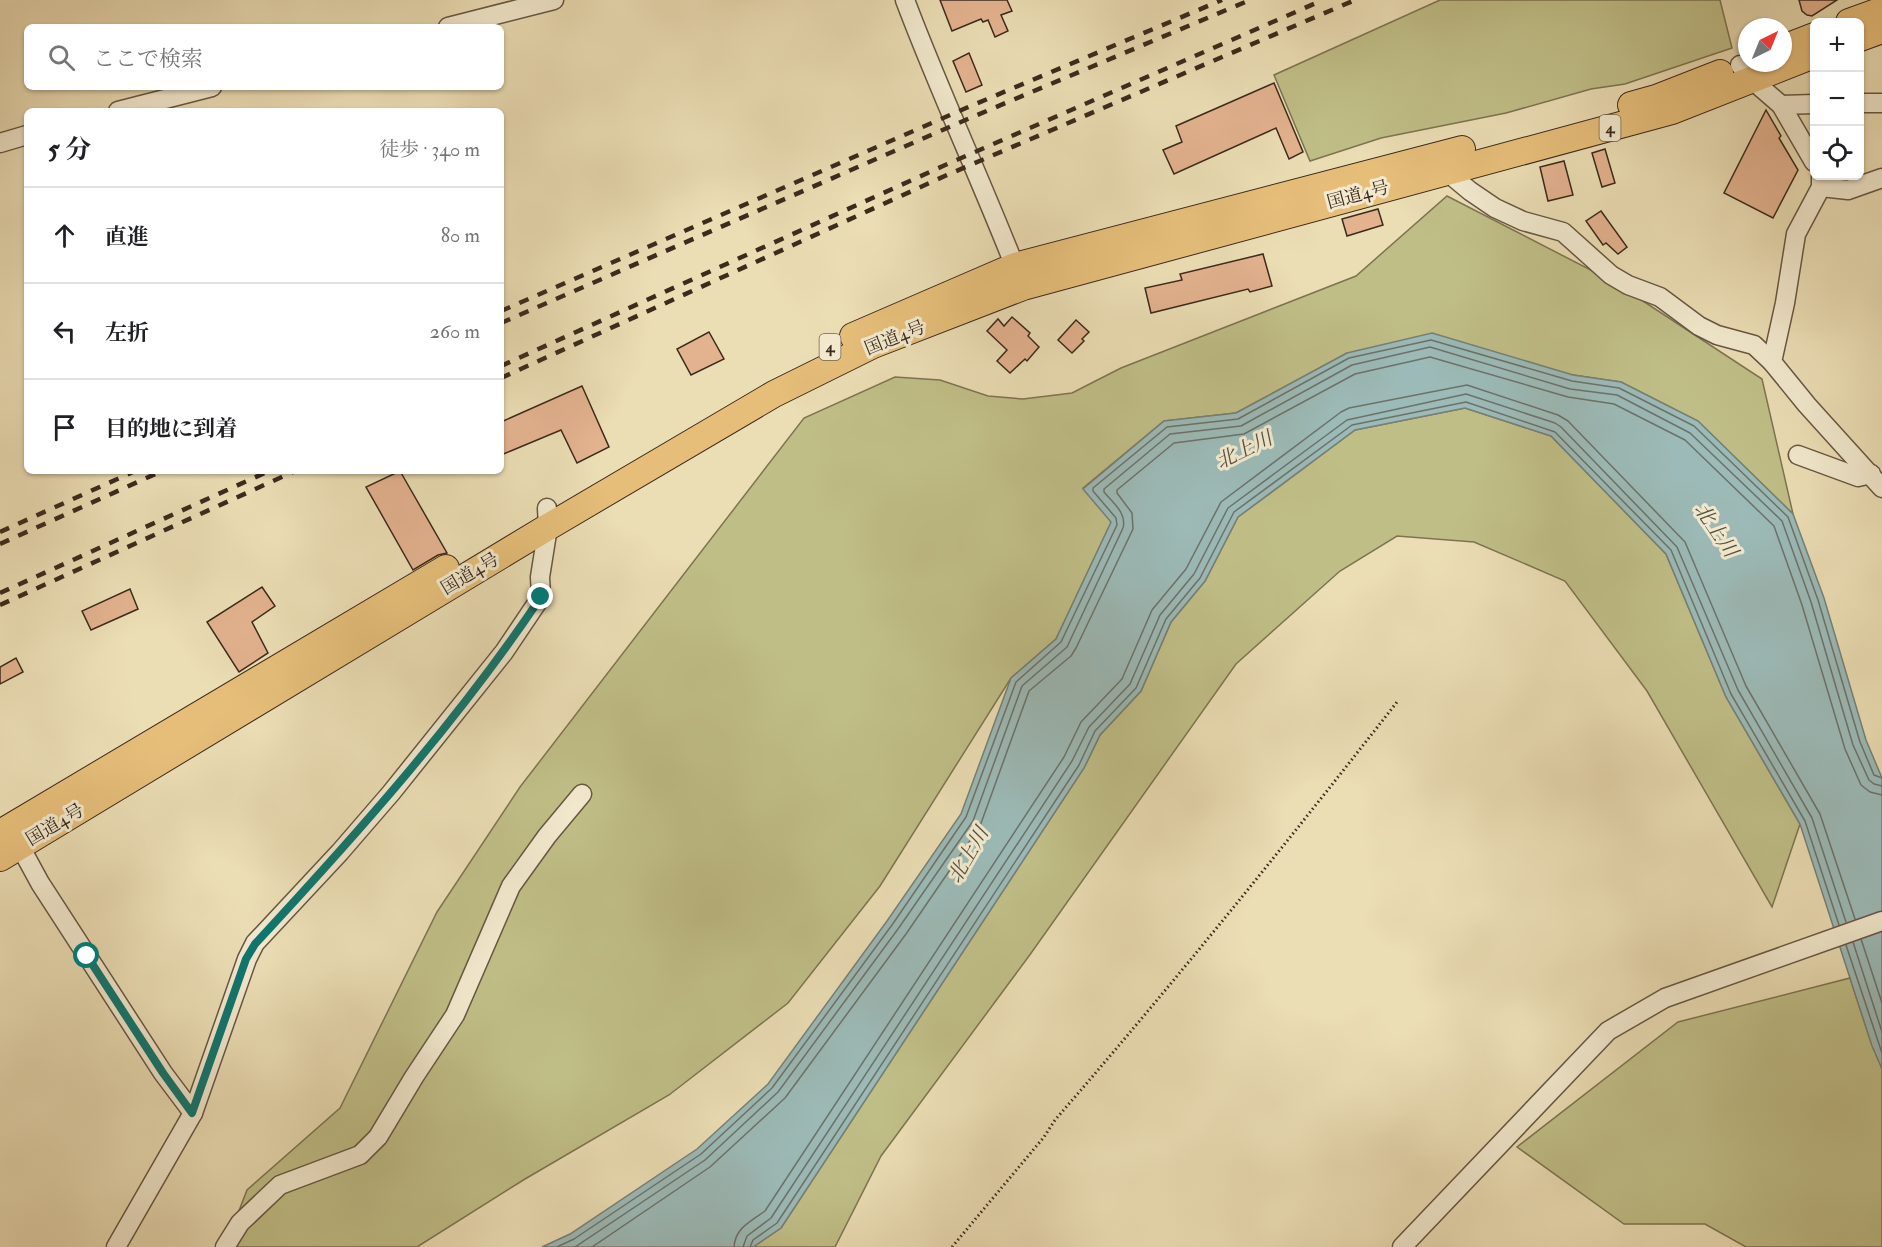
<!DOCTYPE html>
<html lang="ja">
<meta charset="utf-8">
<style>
body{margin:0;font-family:"IM FELL Double Pica","Noto Serif JP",serif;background:#f6f6f6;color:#202124}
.controls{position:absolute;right:18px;top:18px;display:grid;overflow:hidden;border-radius:9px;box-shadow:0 2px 4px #0004}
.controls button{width:54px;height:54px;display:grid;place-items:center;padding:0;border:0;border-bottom:2px solid #e0e0e0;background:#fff;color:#202124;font:30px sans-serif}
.compass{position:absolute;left:1738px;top:18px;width:54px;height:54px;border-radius:50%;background:#fff;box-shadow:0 2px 4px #0004;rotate:43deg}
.stop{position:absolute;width:18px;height:18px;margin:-14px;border:4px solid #0f766e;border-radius:50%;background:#fff}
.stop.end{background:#0f766e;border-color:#fff;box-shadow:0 2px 6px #0008}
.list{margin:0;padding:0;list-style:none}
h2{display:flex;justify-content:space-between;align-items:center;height:78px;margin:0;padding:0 24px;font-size:26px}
h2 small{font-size:20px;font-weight:400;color:#757577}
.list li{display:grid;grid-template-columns:39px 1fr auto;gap:18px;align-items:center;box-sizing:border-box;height:96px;padding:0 24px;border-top:2px solid #e0e0e0}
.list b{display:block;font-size:22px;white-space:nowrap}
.list em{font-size:20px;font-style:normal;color:#757577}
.icon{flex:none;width:33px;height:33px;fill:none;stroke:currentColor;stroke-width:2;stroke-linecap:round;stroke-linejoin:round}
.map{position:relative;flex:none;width:1882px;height:1247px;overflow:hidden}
.search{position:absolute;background:#fff;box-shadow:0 2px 4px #0004;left:24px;top:24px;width:480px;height:66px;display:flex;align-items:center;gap:15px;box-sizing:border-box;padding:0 21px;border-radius:9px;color:#757577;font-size:22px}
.panel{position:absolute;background:#fff;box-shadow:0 2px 4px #0004;left:24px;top:108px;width:480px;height:366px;border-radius:9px}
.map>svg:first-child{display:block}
.green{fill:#c0be87;stroke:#7e7452;stroke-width:1.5}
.water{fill:#9cbab7;stroke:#768079;stroke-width:1.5}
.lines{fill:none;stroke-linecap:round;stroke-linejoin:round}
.shore{stroke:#6c726a;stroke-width:1.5}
.building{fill:#e3b28f;stroke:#3c2a1c;stroke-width:1.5}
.minor-casing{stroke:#685742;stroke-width:21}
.highway-casing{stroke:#3c2a1c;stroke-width:28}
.path{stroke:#3c2a1c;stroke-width:3;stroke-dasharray:1.5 3;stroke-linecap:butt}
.minor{stroke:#f2e9ce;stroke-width:18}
.highway{stroke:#e6be7a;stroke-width:26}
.rail{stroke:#3c2a1c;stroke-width:4.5;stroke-dasharray:10 10;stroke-linecap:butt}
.route{stroke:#0f766e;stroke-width:8}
.labels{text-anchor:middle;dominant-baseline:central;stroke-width:6;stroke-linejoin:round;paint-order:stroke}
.shield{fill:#f2e9ce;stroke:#736351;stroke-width:1.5}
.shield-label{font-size:16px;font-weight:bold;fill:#3c2a1c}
.street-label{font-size:18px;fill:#3c2a1c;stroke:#f2e9ce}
.water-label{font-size:20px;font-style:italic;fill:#544e43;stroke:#f2e9ce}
</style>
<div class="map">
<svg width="1882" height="1247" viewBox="0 0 1882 1247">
<rect width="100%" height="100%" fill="#ebddb4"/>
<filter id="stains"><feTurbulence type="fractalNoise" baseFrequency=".00333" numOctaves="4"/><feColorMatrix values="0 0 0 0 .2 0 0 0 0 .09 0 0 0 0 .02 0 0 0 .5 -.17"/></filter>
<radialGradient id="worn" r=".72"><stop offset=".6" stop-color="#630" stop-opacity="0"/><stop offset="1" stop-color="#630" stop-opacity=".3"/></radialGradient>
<g class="green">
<path d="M1440 0H1720L1732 48 1625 84 1591 89 1506 113 1381 138 1310 161 1274 75Z"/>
<path d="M1447 196 1614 282 1762 379 1793 514 1698 421 1621 382 1573 375 1347 353 1236 413 1164 421 1083 488 1112 521 1056 639 1011 678 880 886 788 1003 669 1095 525 1179 417 1247H225L247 1190 340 1108 437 912 520 787 804 418 895 377 940 380 988 396 1023 399 1072 393 1121 368 1356 276Z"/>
<path d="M1465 408 1551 436 1666 554 1726 697 1800 824 1772 907 1647 691 1565 581 1474 542 1397 536 1340 571 1236 664 1029 956 881 1156 835 1247H753L781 1228 1084 768 1100 735 1141 691 1171 622 1205 581 1238 517 1355 430Z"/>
<path d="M1850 978 1870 1039 1882 1067V1247H1746L1705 1224H1624L1517 1147 1678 1022Z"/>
</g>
<path class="water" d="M1432 333 1573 375 1621 382 1698 421 1793 514 1824 598 1866 740 1882 778V1069L1872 1046 1800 824 1726 697 1666 554 1551 436 1465 408 1355 430 1238 517 1205 581 1171 622 1141 691 1100 735 1084 768 781 1228 753 1247H542L570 1234 697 1149 768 1084 887 921 961 814 1011 678 1056 639 1111 522 1083 489 1164 421 1236 413 1347 353Z"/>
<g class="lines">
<g class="shore">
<path d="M1861 939 1882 1003"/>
<path d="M1853 942 1882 1032"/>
<path d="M1846 945 1882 1053"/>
<path d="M557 1247 574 1239 701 1154 772 1088 892 925 966 817 1016 682 1061 642 1117 525 1116 518 1093 491V488L1167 427 1238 419 1349 358 1431 340 1572 381 1619 388 1694 426 1788 517 1818 600 1860 742 1874 775 1882 778"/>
<path d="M575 1247 705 1160 778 1092 898 929 973 821 1022 686 1067 647 1123 528C1127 513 1113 503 1104 492V489L1170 434 1241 426 1352 365 1430 347 1570 389 1617 395 1690 433 1782 521 1811 602 1853 745 1869 780 1874 784 1882 786"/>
<path d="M592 1247 710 1167 785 1098 906 934 980 826 1029 691 1071 656 1076 648 1133 529 1132 513 1117 493V490L1174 443 1244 434 1355 374 1430 357 1568 397 1614 404 1685 440 1774 526 1802 605 1845 749 1861 785 1870 792 1882 795"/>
<path d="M734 1247C735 1228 751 1221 765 1211L1064 757 1081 722 1122 679 1152 610 1186 569 1221 502 1341 412 1349 408 1467 385 1558 415 1568 421 1685 542 1746 686 1820 814 1855 919"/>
<path d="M743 1247 747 1236 771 1218 1072 761 1089 727 1130 684 1160 615 1194 574 1228 508 1347 420 1466 394 1555 423 1561 427 1677 547 1738 690 1812 818 1846 922"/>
<path d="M750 1247 753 1240 777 1223 1079 765 1095 731 1136 688 1166 619 1200 578 1234 512 1352 425 1466 402 1555 432 1671 550 1731 694 1805 821 1839 925"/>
</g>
</g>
<g class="building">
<path d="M940 0H1007L1012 11 1001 15 1008 31 995 37 988 20 983 22 981 19 952 31Z"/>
<path d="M1799 0H1837L1812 16 1807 15 1802 11Z"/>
<path d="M969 53 982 85 966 92 953 61Z"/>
<path d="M1274 83 1303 152 1289 159 1276 128 1174 174 1163 150 1182 142 1176 126Z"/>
<path d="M1766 110 1781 136 1779 138 1798 170 1773 218 1724 193Z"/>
<path d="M1605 149 1615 183 1602 187 1592 153Z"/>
<path d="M1564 161 1573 195 1548 201 1540 167Z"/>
<path d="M1378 209 1383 225 1347 236 1342 219Z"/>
<path d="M1601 211 1627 247 1618 254 1606 243 1603 245 1586 221Z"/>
<path d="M1263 254 1272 286 1250 292 1248 289 1151 313 1145 288 1182 280 1180 274Z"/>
<path d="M1012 317 1030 333 1028 336 1039 347 1027 361 1025 359 1010 373 997 361 1007 350 987 331 998 319 1004 326Z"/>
<path d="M1076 320 1089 332 1082 339 1084 341 1072 353 1058 340Z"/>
<path d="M709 332 724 359 691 375 677 349Z"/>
<path d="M582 386 609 447 577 463 561 430 501 455V422Z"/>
<path d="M400 471 447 553 438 555 413 570 366 487Z"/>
<path d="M262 587 275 606 252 622 268 653 239 672 207 622Z"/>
<path d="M130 589 138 609 91 630 82 611Z"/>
<path d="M16 658 23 672 0 684V667Z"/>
</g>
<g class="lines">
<g class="minor-casing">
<g id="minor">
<path d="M905 0C940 93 983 184 1019 277"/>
<path d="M448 27 554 0"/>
<path d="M1740 65 1751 79 1781 105 1814 162"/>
<path d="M1860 103H1882"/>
<path d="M1781 105 1814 104"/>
<path d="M118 111 212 87"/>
<path d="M0 143 27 135"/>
<path d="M1440 166 1470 191 1495 208 1523 221 1563 232 1611 275 1628 285 1660 297 1699 326 1717 335 1754 345 1772 362"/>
<path d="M1821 176V187L1796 234 1785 303 1772 362 1807 405 1882 488"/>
<path d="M1821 187 1848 190 1882 178"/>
<path d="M1798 455 1858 477 1871 474"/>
<path d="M15 837 40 883 163 1073 193 1113"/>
<path d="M116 1247 193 1113 247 959 255 943 340 852 391 793 504 652 541 597 540 577 548 527 547 508"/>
<path d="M225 1247 240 1223 280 1185 360 1155 378 1137 414 1077 455 1015 511 886 547 836 582 794"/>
<path d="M1402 1247 1608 1031 1665 998 1882 921"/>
</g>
</g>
<g class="highway-casing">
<g id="highway">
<path d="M1849 22 1882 10"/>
<path d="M1860 38 1882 30"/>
<path d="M1783 48 1814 36"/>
<path d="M1631 105 1656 98 1720 73"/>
<path d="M853 336 1015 266 1462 149"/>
<path d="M0 833 446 568"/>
<path d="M0 858 548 527 774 394 873 345 1023 287 1672 111 1814 55"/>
</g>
</g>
<path class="path" d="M952 1247 1044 1137 1055 1120C1173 984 1286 844 1397 702"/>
<use href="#minor" class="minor"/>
<use href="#highway" class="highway"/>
<g class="rail">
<path d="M501 311 966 108 1222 0"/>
<path d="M501 323 970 118 1250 0"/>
<path d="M501 366 943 166 1323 0"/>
<path d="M501 378 947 175 1355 0"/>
<path d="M0 532 135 471"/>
<path d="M0 544 162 471"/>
<path d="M0 593 269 471"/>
<path d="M0 605 295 471"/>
</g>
</g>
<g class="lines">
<path class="route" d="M87 956 163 1073 192 1113 246 959 255 944C357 834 457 722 541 597"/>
</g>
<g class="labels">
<g class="shield">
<rect x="1599.5" y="115" width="21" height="26" rx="4.5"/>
<rect x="819.5" y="334" width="21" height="26" rx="4.5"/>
</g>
<g class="shield-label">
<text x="1610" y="128">4</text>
<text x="830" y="347">4</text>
</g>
<g class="street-label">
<text transform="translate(1358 195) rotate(-15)">国道4号</text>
<text transform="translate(895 338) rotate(-22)">国道4号</text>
<text transform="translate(470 574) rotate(-31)">国道4号</text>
<text transform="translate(55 825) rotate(-31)">国道4号</text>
</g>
<g class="water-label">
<text transform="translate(1244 450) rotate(-26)">北上川</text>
<text transform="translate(1716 530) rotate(56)">北上川</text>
<text transform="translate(968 855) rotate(-60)">北上川</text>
</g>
</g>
<rect width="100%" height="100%" filter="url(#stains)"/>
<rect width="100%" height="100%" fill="url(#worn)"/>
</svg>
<div class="controls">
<button>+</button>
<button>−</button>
<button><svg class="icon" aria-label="locate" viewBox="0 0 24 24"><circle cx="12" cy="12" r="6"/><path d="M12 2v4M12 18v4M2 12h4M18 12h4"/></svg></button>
</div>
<svg class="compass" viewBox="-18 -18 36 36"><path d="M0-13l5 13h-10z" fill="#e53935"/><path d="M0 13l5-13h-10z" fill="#757577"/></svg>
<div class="stop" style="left:87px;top:956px"></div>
<div class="stop end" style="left:541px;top:597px"></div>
<div class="search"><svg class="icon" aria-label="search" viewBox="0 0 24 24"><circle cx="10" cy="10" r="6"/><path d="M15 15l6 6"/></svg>ここで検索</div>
<section class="panel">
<h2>5 分<small>徒歩 · 340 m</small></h2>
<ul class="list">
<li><svg class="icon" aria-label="ahead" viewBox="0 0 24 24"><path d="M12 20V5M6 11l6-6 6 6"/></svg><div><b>直進</b></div><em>80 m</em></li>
<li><svg class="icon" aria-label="left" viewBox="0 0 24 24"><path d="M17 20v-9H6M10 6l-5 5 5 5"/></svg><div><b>左折</b></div><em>260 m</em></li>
<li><svg class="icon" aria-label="arrive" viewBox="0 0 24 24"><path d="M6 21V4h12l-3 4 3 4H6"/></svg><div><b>目的地に到着</b></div></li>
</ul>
</section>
</div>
